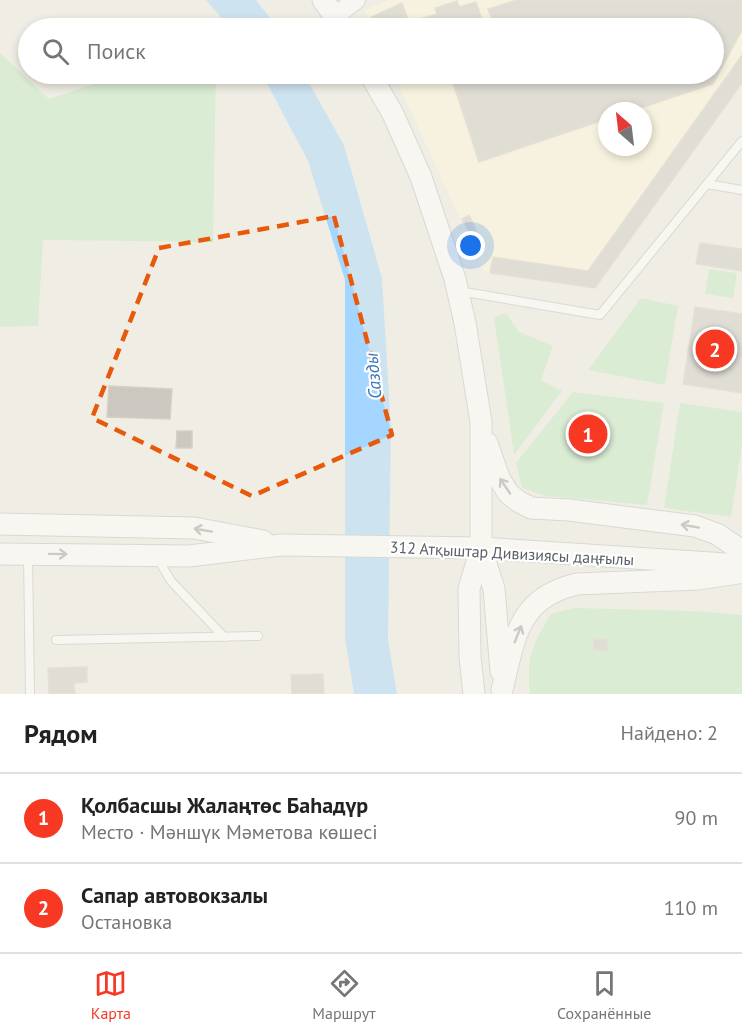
<!DOCTYPE html>
<html lang="ru">
<meta charset="utf-8">
<style>
body{margin:0;font-family:"PT Sans",sans-serif;background:#f6f6f6;color:#222}
.compass{position:absolute;left:598px;top:102px;width:54px;height:54px;border-radius:50%;background:#fff;box-shadow:0 3px 9px #0003;rotate:332deg}
.you{position:absolute;left:471px;top:246px;width:21px;height:21px;margin:-15px;border:4px solid #fff;border-radius:50%;background:#1a73e8;box-shadow:0 0 0 9px #1a73e833}
.badge{display:grid;place-items:center;width:39px;height:39px;border-radius:50%;background:#f73924;color:#fff;font-size:20px;font-weight:700}
.pin{position:absolute;translate:-50% -50%;border:3px solid #fff;box-shadow:0 2px 6px #0006}
.list{margin:0;padding:0;list-style:none}
h2{display:flex;justify-content:space-between;align-items:center;height:78px;margin:0;padding:0 24px;font-size:26px}
h2 small{font-size:20px;font-weight:400;color:#767676}
.list li{display:grid;grid-template-columns:39px 1fr auto;gap:18px;align-items:center;box-sizing:border-box;height:90px;padding:0 24px;border-top:2px solid #e0e0e0}
.list b{display:block;font-size:22px;white-space:nowrap}
.list p{margin:0;font-size:20px;white-space:nowrap;color:#767676}
.list em{font-size:20px;font-style:normal;color:#767676}
.icon{flex:none;width:33px;height:33px;fill:none;stroke:currentColor;stroke-width:2;stroke-linecap:round;stroke-linejoin:round}
.map{position:relative;flex:none;width:742px;height:694px;overflow:hidden}
.search{position:absolute;background:#fff;box-shadow:0 3px 9px #0003;left:18px;right:18px;top:18px;height:66px;display:flex;align-items:center;gap:15px;box-sizing:border-box;padding:0 21px;border-radius:33px;color:#767676;font-size:22px}
.sheet{height:258px;background:#fff}
nav{display:flex;justify-content:space-around;align-items:center;box-sizing:border-box;height:84px;border-top:2px solid #e0e0e0;background:#fff;font-size:16px;color:#767676}
nav a{display:grid;justify-items:center;gap:3px}
nav .on{color:#f73924}
.map>svg:first-child{display:block}
.commercial{fill:#fff7da;fill-rule:evenodd}
.green{fill:#bfe9c0}
.water{fill:#a5d6ff}
.building{fill:#cbc8c1;stroke:#d5d0c2;stroke-width:1.5}
.lines{fill:none;stroke-linecap:round;stroke-linejoin:round}
.service-casing{stroke:#bcbec4;stroke-width:10}
.tertiary-casing{stroke:#bcbec4;stroke-width:20}
.secondary-casing{stroke:#babdc4;stroke-width:23}
.service{stroke:#fff;stroke-width:8}
.tertiary{stroke:#fff;stroke-width:18}
.secondary{stroke:#fff;stroke-width:21}
.oneway{stroke:#9da0a3}
.marked{fill:none;stroke:#e8590c;stroke-width:4.5;stroke-dasharray:12 8;stroke-linejoin:round}
.labels{text-anchor:middle;dominant-baseline:central;stroke-width:4.5;stroke-linejoin:round;paint-order:stroke}
.street-label{font-size:16px;fill:#5c6066;stroke:#fff}
.water-label{font-size:18px;font-style:italic;fill:#3a75ba;stroke:#fff}
</style>
<div class="map">
<svg width="742" height="694" viewBox="0 0 742 694">
<rect width="100%" height="100%" fill="#f0eee4"/>
<path class="commercial" d="M389 0H742V83L595 288 485 273 394 74H714V28H374L365 10ZM607 111H643V147H607Z"/>
<g class="green">
<path d="M0 53 49 99 124 74H216L213 242 43 240 38 326 0 327Z"/>
<path d="M709 269 737 273 733 298 705 294Z"/>
<path d="M641 298 678 306 665 385 588 370Z"/>
<path d="M506 313 519 332 553 346 541 380 562 391 514 455 494 317Z"/>
<path d="M573 392 664 403 647 505 545 496 522 488 516 463Z"/>
<path d="M680 403 742 412V446L731 517 664 508Z"/>
<path d="M574 608 695 611 742 615V694H530C526 657 532 645 551 614Z"/>
</g>
<g class="water">
<path d="M206 0H256L278 28H230Z"/>
<path d="M262 74H304L344 145 382 278 391 428 388 640 397 694H354L345 638V280L308 161Z"/>
</g>
<g class="building">
<path d="M517 0H742V30L713 84 632 111H607V119L479 162 450 74H714V28H495L488 9Z"/>
<path d="M457 1 459 7 476 2 485 28H427L423 18 437 14 435 8Z"/>
<path d="M402 3 411 28H377L371 17Z"/>
<path d="M742 55V83L595 288 490 273 493 257 588 271Z"/>
<path d="M469 215 478 234 471 237 462 219Z"/>
<path d="M700 243 742 249V271L696 264Z"/>
<path d="M695 307 742 314V393L683 384Z"/>
<path d="M109 386 172 389 170 419 107 417Z"/>
<path d="M177 431H192V448H176Z"/>
<path d="M594 639 607 640V651L593 650Z"/>
<path d="M87 667V682L74 683 75 694H49L48 668Z"/>
<path d="M323 674 324 694H292L291 675Z"/>
</g>
<g class="lines">
<g class="service-casing">
<g id="service">
<path d="M707 184 742 190"/>
<path d="M459 291 600 315 742 141"/>
<path d="M28 555 30 694"/>
<path d="M162 557V566L171 581 224 637"/>
<path d="M56 640 258 636"/>
</g>
</g>
<g class="tertiary-casing">
<path id="tertiary" d="M335 16 356 0"/>
</g>
<g class="secondary-casing">
<g id="secondary">
<path d="M323 0 343 28"/>
<path d="M370 74 393 114 421 177 455 279 465 323 481 422V548L469 589 470 657 474 694"/>
<path d="M487 443 499 478 508 493 518 501 531 508 569 510 695 526 717 534 742 551"/>
<path d="M0 524 194 528 263 541"/>
<path d="M481 548 494 589 501 671"/>
<path d="M0 554 189 556 281 545 481 548 742 565"/>
<path d="M502 690C515 638 517 598 577 584L698 579 738 573"/>
</g>
</g>
<use href="#service" class="service"/>
<use href="#tertiary" class="tertiary"/>
<use href="#secondary" class="secondary"/>
</g>
<defs><path id="oneway-shaft" d="M-6 0H5M1.5-3L5.5 0L1.5 3" fill="none" stroke-width="1.6" stroke-linecap="round" stroke-linejoin="round" transform="scale(1.5)"/></defs>
<g class="oneway">
<use href="#oneway-shaft" transform="translate(505 486) rotate(-124)"/>
<use href="#oneway-shaft" transform="translate(690 526) rotate(-170)"/>
<use href="#oneway-shaft" transform="translate(203 530) rotate(-170)"/>
<use href="#oneway-shaft" transform="translate(58 554) rotate(1)"/>
<use href="#oneway-shaft" transform="translate(518 634) rotate(-68)"/>
</g>
<path d="M0 0H742V694H0ZM334 216 392 435 252 496 92 418 159 248Z" fill="#f0eee4" fill-opacity=".55" fill-rule="evenodd"/>
<path class="marked" d="M334 216 392 435 252 496 92 418 159 248Z"/>
<g class="labels">
<g class="street-label">
<text transform="translate(512 553) rotate(3)">312 Атқыштар Дивизиясы даңғылы</text>
</g>
<g class="water-label">
<text transform="translate(373 376) rotate(-95)">Сазды</text>
</g>
</g>
</svg>
<svg class="compass" viewBox="-18 -18 36 36"><path d="M0-13l5 13h-10z" fill="#e53935"/><path d="M0 13l5-13h-10z" fill="#767676"/></svg>
<div class="you"></div>
<div class="pin badge" style="left:588px;top:434px">1</div>
<div class="pin badge" style="left:715px;top:349px">2</div>
<div class="search"><svg class="icon" aria-label="search" viewBox="0 0 24 24"><circle cx="10" cy="10" r="6"/><path d="M15 15l6 6"/></svg>Поиск</div>
</div>
<section class="sheet">
<h2>Рядом<small>Найдено: 2</small></h2>
<ul class="list">
<li><span class="badge">1</span><div><b>Қолбасшы Жалаңтөс Баһадүр</b><p>Место · Мәншүк Мәметова көшесі</p></div><em>90 m</em></li>
<li><span class="badge">2</span><div><b>Сапар автовокзалы</b><p>Остановка</p></div><em>110 m</em></li>
</ul>
</section>
<nav>
<a class="on"><svg class="icon" aria-label="map" viewBox="0 0 24 24"><path d="M3 6l6-2 6 2 6-2v14l-6 2-6-2-6 2zM9 4v14M15 6v14"/></svg>Карта</a>
<a><svg class="icon" aria-label="directions" viewBox="0 0 24 24"><path d="M12 3l9 9-9 9-9-9zM9 14v-3h6M13 9l2 2-2 2"/></svg>Маршрут</a>
<a><svg class="icon" aria-label="saved" viewBox="0 0 24 24"><path d="M7 4h10v16l-5-4-5 4z"/></svg>Сохранённые</a>
</nav>
